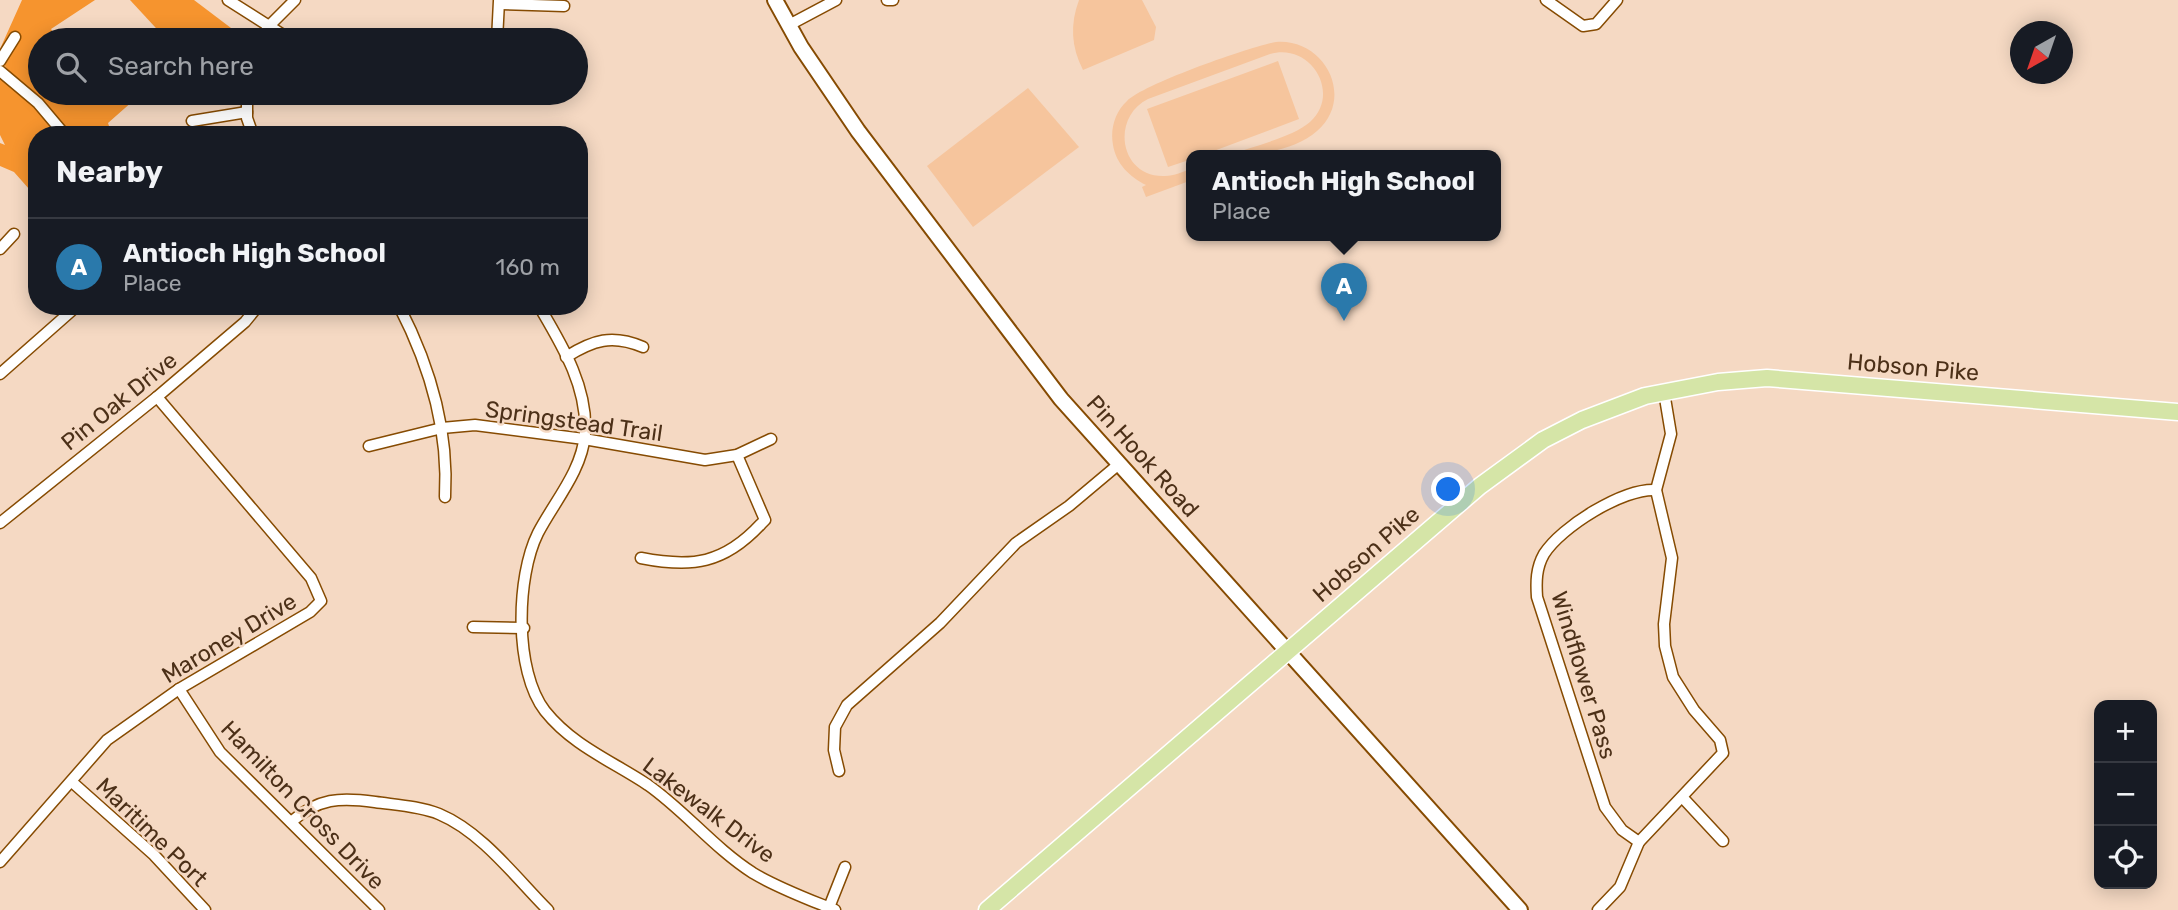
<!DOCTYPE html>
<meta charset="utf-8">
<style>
body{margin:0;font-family:Rubik,sans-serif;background:#242831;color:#f1f3f6}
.controls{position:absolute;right:21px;bottom:21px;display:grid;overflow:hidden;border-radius:14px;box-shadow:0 4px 18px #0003}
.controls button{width:63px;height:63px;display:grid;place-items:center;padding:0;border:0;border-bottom:2px solid #363941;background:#171b24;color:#f1f3f6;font:35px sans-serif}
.compass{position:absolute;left:2010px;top:21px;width:63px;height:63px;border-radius:50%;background:#171b24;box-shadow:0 4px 18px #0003;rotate:220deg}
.you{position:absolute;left:1449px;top:490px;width:24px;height:24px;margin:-18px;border:5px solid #fff;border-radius:50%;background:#1a73e8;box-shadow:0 0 0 10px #1a73e833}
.badge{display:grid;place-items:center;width:46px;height:46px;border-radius:50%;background:#2a79ab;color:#fff;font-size:23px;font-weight:700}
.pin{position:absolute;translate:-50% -58px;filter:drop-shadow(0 2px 4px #0008)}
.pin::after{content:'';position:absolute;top:37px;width:24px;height:21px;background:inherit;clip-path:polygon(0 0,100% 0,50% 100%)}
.popup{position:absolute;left:1186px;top:150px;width:315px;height:91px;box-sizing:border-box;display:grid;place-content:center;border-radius:14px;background:#171b24;filter:drop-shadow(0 2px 5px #0005);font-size:23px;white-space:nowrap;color:#9ea1a6}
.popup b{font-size:26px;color:#f1f3f6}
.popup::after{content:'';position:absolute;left:50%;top:100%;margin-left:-14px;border:14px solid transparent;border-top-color:#171b24}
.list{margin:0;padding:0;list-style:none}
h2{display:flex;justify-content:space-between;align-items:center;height:91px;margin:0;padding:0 28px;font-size:30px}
h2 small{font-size:23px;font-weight:400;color:#9ea1a6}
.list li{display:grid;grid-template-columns:46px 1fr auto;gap:21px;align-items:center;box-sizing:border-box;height:98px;padding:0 28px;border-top:2px solid #363941}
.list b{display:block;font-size:26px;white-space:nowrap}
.list p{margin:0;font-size:23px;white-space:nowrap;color:#9ea1a6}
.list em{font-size:23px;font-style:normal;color:#9ea1a6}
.icon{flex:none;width:38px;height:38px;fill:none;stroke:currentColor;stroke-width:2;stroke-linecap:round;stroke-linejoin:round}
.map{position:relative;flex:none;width:2178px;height:910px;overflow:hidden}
.search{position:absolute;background:#171b24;box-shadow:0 4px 18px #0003;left:28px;top:28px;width:560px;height:77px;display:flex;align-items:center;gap:18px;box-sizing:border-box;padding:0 24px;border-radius:38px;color:#9ea1a6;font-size:26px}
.panel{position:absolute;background:#171b24;box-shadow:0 4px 18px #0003;left:28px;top:126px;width:560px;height:189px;border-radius:28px}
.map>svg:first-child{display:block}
.green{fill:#f6c59d}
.forest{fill:#f6942e}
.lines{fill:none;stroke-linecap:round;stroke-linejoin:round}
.street-casing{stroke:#864b02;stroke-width:13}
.secondary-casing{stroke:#864b02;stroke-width:18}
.primary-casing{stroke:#fff;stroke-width:19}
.street{stroke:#fff;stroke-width:10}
.secondary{stroke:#fff;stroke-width:14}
.primary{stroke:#d5e5a7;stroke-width:16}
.labels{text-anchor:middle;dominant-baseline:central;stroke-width:5;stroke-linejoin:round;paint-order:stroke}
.street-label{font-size:23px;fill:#4c3018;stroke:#f5d9c3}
</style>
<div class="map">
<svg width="2178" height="910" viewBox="0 0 2178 910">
<rect width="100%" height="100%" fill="#f5d9c3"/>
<g class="green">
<path d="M1079 0H1142L1156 27 1154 40 1083 70C1071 47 1070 24 1079 0Z"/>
<path d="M1276 42C1324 38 1356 97 1317 131 1294 151 1258 155 1229 155 1251 147 1293 137 1310 122 1342 93 1310 42 1270 54L1148 99C1110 118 1120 178 1165 176 1174 176 1183 172 1192 168V180L1146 197 1142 187 1146 185C1130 177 1116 164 1113 145 1110 129 1115 112 1127 101 1144 84 1249 47 1276 42Z"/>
<path d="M1278 61 1299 119 1203 155H1192V159L1168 167 1147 109Z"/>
<path d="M1028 88 1079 147 973 227 927 166Z"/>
</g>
<g class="forest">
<path d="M22 0H95L51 29 58 40H40V93H142L108 123 112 135H37V198L14 172 0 166V143L5 145 0 135V73L8 70 0 60V49Z"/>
<path d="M130 0H194L231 28 211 35 167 40Z"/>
</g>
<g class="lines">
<g class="street-casing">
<g id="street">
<path d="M228 0 291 40"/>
<path d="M887 0H893"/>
<path d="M1546 0 1583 26 1596 24 1617 0"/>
<path d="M500 4 564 6"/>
<path d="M789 25 836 0"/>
<path d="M260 40 269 26 295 0"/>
<path d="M497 40 499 1"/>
<path d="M0 61 15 37"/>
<path d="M0 71 38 103 65 135"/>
<path d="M247 93V118L253 135"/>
<path d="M192 121 247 112"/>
<path d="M0 249 14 234"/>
<path d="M399 306C430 366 449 429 445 497"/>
<path d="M539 306C562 345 588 387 585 434 582 471 554 502 538 533 516 577 514 671 545 711 573 746 612 761 648 785 685 811 714 848 753 873 778 888 808 899 835 910"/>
<path d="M566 357C593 340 612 334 643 347"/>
<path d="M0 374 77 306"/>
<path d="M369 446 442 428 475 425 584 439 705 460 737 455 771 439"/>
<path d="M0 523 157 397 245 322 258 306"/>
<path d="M641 558C692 568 724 564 761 524L765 520 737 455"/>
<path d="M473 627 524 628"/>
<path d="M179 689 220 752 379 910"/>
<path d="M839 771 834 750 835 727 847 705 940 623 1016 543 1069 506 1119 464"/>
<path d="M72 782 154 855 205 910"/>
<path d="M1683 798 1723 841"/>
<path d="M291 822C318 798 340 797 375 802 396 805 419 806 439 814 482 832 516 878 548 910"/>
<path d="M1639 842 1622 830 1605 807 1537 597C1536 582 1536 568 1544 554 1561 527 1623 488 1656 490"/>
<path d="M0 862 107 740 179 689 310 612 321 601 311 578 157 397"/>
<path d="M828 910 845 867"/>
<path d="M1598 910 1620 887 1639 842 1723 753 1720 740 1694 710 1673 677 1665 646 1664 624 1672 558 1656 490 1671 434 1664 392"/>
</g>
</g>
<g class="secondary-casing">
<path id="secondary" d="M775 0 801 47 858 131 1061 399 1520 910"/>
</g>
<g class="primary-casing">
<path id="primary" d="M987 910 1480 486 1543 440 1582 420 1645 396 1718 382 1767 378 2178 412"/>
</g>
<use href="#street" class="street"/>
<use href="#secondary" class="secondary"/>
<use href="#primary" class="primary"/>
</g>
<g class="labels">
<g class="street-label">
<text transform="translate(1913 367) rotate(5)">Hobson Pike</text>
<text transform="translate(119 401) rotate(-39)">Pin Oak Drive</text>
<text transform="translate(574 421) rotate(8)">Springstead Trail</text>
<text transform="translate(1143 456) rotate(48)">Pin Hook Road</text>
<text transform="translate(1366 554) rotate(-41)">Hobson Pike</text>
<text transform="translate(229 638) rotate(-31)">Maroney Drive</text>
<text transform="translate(1584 675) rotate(73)">Windflower Pass</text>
<text transform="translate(303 805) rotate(46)">Hamilton Cross Drive</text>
<text transform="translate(709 810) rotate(37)">Lakewalk Drive</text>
<text transform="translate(152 832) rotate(44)">Maritime Port</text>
</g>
</g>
</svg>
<div class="controls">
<button>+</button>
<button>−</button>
<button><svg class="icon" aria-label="locate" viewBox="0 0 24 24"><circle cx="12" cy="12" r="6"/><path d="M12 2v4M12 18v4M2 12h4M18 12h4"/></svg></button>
</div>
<svg class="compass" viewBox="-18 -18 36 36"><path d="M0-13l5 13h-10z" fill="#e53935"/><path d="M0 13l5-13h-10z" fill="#9ea1a6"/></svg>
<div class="you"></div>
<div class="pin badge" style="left:1344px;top:321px">A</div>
<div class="popup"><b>Antioch High School</b>Place</div>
<div class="search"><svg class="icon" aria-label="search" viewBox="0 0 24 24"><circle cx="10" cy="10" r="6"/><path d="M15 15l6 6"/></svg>Search here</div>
<section class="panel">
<h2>Nearby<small></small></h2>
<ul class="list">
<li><span class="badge">A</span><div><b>Antioch High School</b><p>Place</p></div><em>160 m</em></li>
</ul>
</section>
</div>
